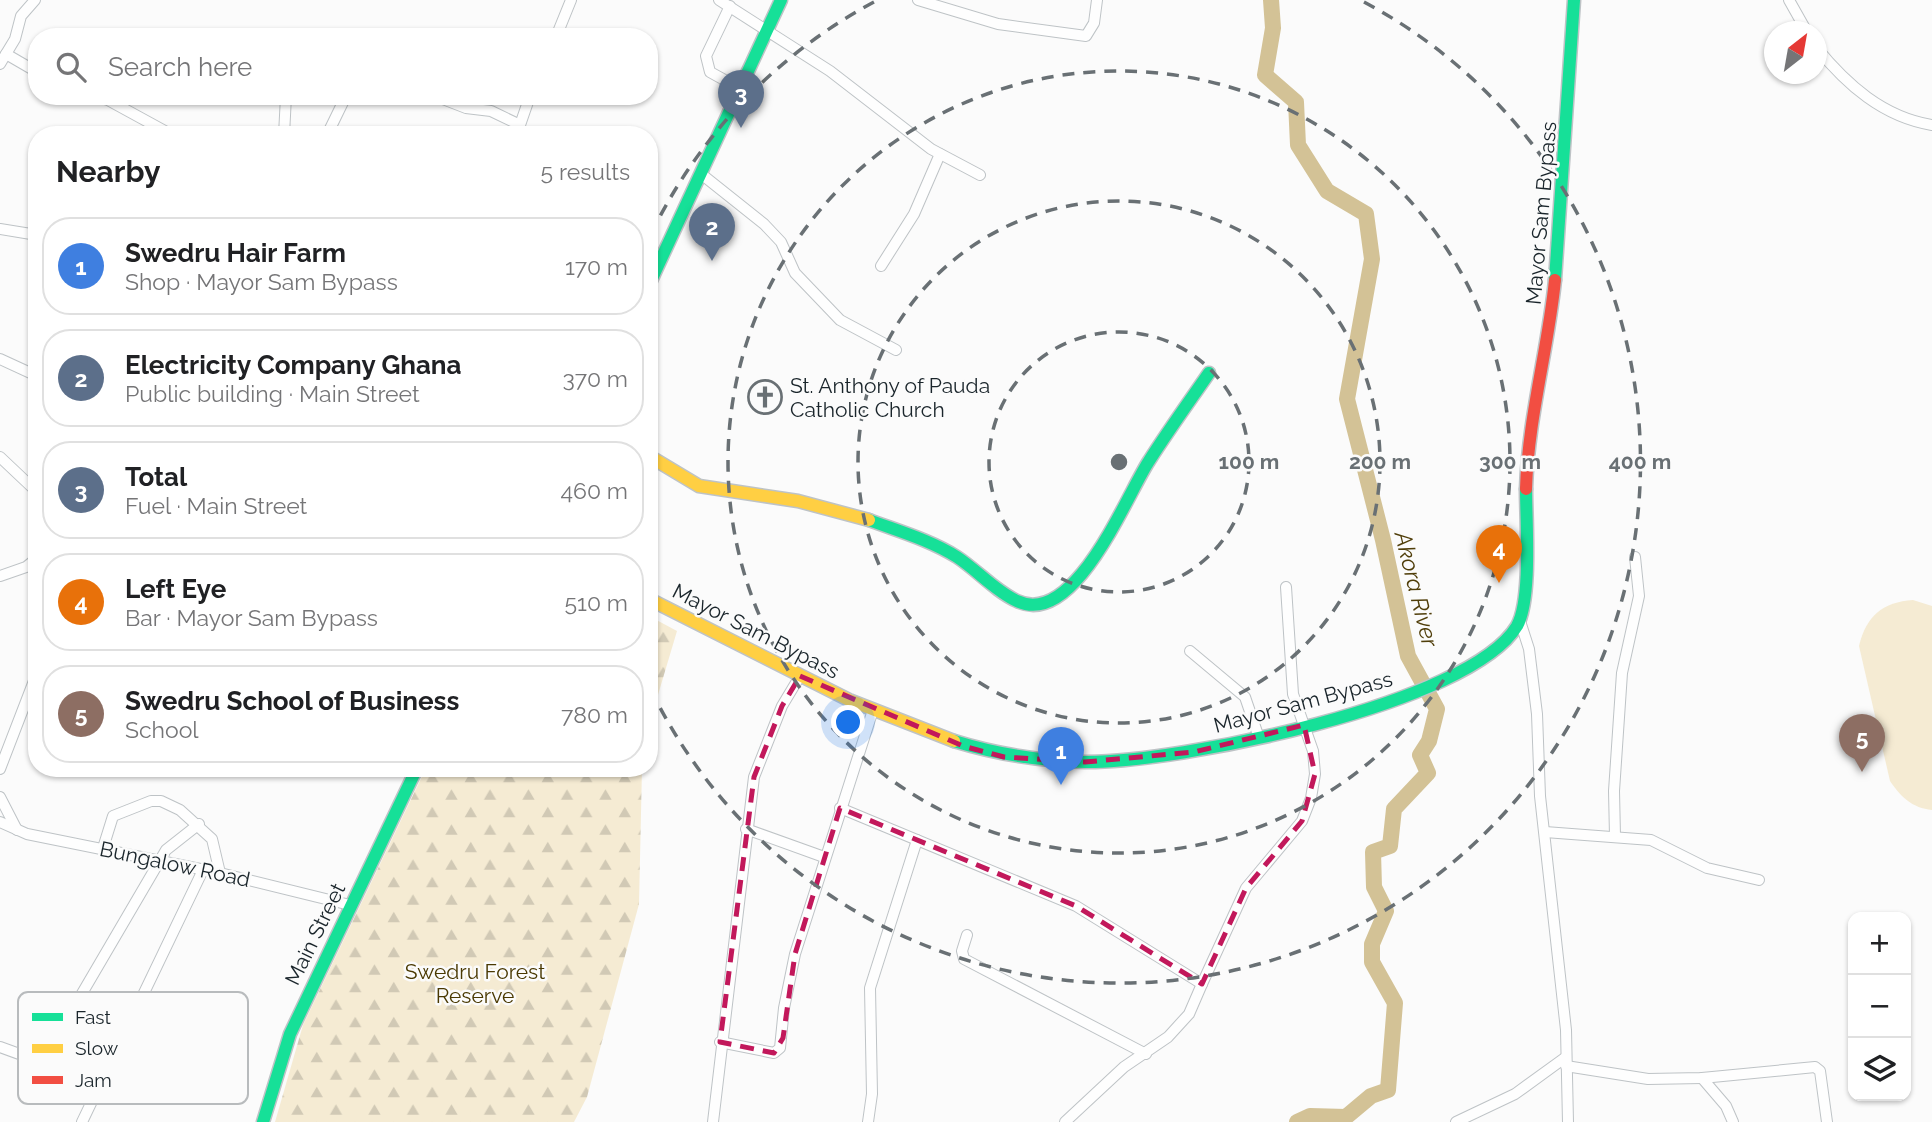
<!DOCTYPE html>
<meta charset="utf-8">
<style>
body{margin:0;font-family:Raleway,sans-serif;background:#f2f2f2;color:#202124}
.controls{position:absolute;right:21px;bottom:21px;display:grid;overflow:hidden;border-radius:14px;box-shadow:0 2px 5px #0004}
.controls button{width:63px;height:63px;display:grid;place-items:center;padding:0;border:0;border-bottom:2px solid #e0e0e0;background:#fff;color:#202124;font:35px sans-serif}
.compass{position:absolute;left:1764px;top:21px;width:63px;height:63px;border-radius:50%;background:#fff;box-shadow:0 2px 5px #0004;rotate:31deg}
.you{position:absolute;left:849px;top:723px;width:24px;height:24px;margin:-18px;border:5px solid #fff;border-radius:50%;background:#1a73e8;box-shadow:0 0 0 10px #1a73e833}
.badge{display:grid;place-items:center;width:46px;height:46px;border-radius:50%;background:#d93025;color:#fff;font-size:23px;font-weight:700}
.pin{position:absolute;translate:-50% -58px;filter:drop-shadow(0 2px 4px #0008)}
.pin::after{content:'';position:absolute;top:37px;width:24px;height:21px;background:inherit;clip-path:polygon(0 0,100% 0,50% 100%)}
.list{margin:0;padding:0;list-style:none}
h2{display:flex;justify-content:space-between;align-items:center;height:91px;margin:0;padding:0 28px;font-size:30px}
h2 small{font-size:23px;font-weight:400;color:#757577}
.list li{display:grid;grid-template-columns:46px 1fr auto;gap:21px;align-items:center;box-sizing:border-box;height:98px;margin:0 14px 14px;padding:0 14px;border:2px solid #e0e0e0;border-radius:28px}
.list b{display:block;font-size:26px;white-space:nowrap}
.list p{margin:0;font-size:23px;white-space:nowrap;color:#757577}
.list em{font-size:23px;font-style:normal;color:#757577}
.icon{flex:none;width:38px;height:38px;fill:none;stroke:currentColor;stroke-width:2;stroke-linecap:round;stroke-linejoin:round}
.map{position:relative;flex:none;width:1932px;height:1122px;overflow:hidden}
.search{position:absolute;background:#fff;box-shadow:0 2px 5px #0004;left:28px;top:28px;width:630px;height:77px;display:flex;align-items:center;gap:18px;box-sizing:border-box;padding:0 24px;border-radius:28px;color:#757577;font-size:26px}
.panel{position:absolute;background:#fff;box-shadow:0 2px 5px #0004;left:28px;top:126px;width:630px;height:651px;border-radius:28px}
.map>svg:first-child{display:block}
.forest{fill:url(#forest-firs)}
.pitch{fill:#f5ebd3}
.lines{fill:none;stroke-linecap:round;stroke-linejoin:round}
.river{stroke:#d3c296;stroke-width:16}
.street-casing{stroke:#bec3c6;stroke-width:12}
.fast-casing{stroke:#bec3c6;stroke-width:15}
.slow-casing{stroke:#bec3c6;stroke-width:15}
.jam-casing{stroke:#bec3c6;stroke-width:15}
.street{stroke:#fefefe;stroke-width:10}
.fast{stroke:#16e098;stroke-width:12}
.slow{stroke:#ffcf43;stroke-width:12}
.jam{stroke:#f24e42;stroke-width:12}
.marked{fill:none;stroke:#c2185b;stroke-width:5;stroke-dasharray:14 9;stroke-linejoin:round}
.ring{fill:none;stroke:#697074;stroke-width:3.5;stroke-dasharray:12 9}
.labels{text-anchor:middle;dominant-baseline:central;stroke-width:5;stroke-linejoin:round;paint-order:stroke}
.street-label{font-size:21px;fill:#1a252b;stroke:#fbfbfb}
.poi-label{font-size:21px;fill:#1a252b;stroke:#fbfbfb;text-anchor:start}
.park-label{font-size:21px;fill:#4a3902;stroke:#fbfbfb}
.water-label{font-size:23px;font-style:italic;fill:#503e0a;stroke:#fbfbfb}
.key{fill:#fbfbfb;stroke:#b8bbbd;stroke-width:2}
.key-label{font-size:19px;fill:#1a252b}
.centre{fill:#697074;stroke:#fbfbfb;stroke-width:3.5}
.ring-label{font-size:21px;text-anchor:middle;font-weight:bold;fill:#697074;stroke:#fbfbfb;stroke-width:5;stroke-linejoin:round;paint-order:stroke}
</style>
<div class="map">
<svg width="1932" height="1122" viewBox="0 0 1932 1122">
<defs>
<pattern id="forest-firs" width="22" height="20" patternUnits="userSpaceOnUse" patternTransform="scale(1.75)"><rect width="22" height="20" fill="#f5ebd3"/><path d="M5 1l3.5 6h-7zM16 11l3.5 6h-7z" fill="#d1c9b5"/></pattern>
</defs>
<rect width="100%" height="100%" fill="#fbfbfb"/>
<g class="forest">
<path d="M649 616 677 631 649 725Z"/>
<path d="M426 768H642L639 904 587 1097 574 1122H275L303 1025Z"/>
</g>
<path class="pitch" d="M1913 600 1932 606V810C1912 808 1901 797 1890 781L1859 646C1866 616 1883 602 1913 600Z"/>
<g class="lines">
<path class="river" d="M1271 0 1273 28 1265 75 1296 102 1298 145 1327 191 1366 214 1372 259 1347 399 1383 540 1408 656 1437 709 1429 741 1420 755 1428 773 1394 809 1390 846 1373 852 1374 887 1386 911 1372 944V962L1395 1003 1388 1090 1371 1096 1346 1117 1310 1116 1297 1122"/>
<g class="street-casing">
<g id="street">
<path d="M719 0 830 71 931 149 980 175"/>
<path d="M918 0 998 24 1086 36 1094 23 1097 0"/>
<path d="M1789 0 1807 32"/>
<path d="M730 6 706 56 710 72 739 88"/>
<path d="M556 37 571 0"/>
<path d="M1816 47C1847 85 1883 117 1932 125"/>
<path d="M6 54 37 72"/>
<path d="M0 64 15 39 21 16 35 0"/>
<path d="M94 96 108 100 172 135"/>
<path d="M435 96 466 108 491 111 520 125"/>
<path d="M284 135 286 96"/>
<path d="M327 135 346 96"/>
<path d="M521 135 520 125 530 96"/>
<path d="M700 173 764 224 781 242 795 273 840 320 896 350"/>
<path d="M0 229 37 235"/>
<path d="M881 266 914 214 940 154"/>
<path d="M0 359 37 376"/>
<path d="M0 457 37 492"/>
<path d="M0 576 26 567 37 558"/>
<path d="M1520 621 1529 649 1537 714 1540 796 1566 1030 1568 1122"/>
<path d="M1190 651 1245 697 1258 735"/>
<path d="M0 769 37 673"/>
<path d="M0 797 17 830"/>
<path d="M840 808 1076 906 1202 984 1246 888 1302 821 1311 798 1315 774 1313 751 1293 694 1286 587"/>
<path d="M0 822 27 834 220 873 350 905"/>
<path d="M746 829 824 857"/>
<path d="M1545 832 1651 840 1707 868 1759 880"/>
<path d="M1615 836 1614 791 1622 673 1639 596 1635 557"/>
<path d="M103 848 113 816 151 801H161L180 810 212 839 220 873"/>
<path d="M967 935 962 951 964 959 1146 1054"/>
<path d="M720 1042 774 1053 780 1048 784 1008 795 954 873 710"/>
<path d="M0 1047 99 1083"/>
<path d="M1566 1066 1648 1079 1702 1078 1815 1067 1820 1071 1827 1122"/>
<path d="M76 1074 74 1023 77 1002 166 850 199 824"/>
<path d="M1702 1078 1726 1106 1733 1122"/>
<path d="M82 1122 203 870"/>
<path d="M713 1122 754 777 782 706 800 676"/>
<path d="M868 1122 872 1094 870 988 917 840"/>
<path d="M1065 1122 1124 1067 1168 1037 1189 1014 1202 984"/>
<path d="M1456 1122 1515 1094 1566 1057"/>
</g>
</g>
<g class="fast-casing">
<g id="fast">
<path d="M1555 280 1574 0"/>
<path d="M649 285 781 0"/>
<path d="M869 520C898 531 930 540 957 557 977 570 995 591 1017 601 1075 629 1127 494 1149 461 1168 431 1189 402 1209 373"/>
<path d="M954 741C996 754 1041 761 1085 762 1176 763 1469 705 1517 626 1532 599 1526 521 1526 489"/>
<path d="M263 1122 290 1034 417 768"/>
</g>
</g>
<g class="slow-casing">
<g id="slow">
<path d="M649 456 699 486 798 501 869 520"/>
<path d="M649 599 849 700 954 741"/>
</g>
</g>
<g class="jam-casing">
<path id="jam" d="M1526 489C1528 418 1548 350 1555 280"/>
</g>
<use href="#street" class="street"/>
<use href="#fast" class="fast"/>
<use href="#slow" class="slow"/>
<use href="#jam" class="jam"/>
</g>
<path class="marked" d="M800 676 963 746 1004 757 1085 762 1194 752 1304 725 1315 774 1302 821 1246 888 1202 984 1076 906 840 808 795 954 783 1038 774 1053 720 1042 754 777 782 706Z"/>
<g class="ring">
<circle cx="1119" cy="462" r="130"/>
<circle cx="1119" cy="462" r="261"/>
<circle cx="1119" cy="462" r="391"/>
<path d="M651 234A521 521 0 0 1 874 2M1364 2A521 521 0 1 1 651 690"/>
</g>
<defs>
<g id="church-ring" transform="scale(1.75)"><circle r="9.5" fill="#fbfbfb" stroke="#697074" stroke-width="1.5"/><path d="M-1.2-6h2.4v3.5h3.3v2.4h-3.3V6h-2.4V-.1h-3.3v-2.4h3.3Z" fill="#697074"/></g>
</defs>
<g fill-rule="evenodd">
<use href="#church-ring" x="765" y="397"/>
</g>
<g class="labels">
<g class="street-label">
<text transform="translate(1541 213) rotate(-85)">Mayor Sam Bypass</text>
<text transform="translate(756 631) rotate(27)">Mayor Sam Bypass</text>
<text transform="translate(1303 702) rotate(-15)">Mayor Sam Bypass</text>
<text transform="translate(175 864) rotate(12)">Bungalow Road</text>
<text transform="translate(315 934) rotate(-64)">Main Street</text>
</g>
<g class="poi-label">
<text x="790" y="385">St. Anthony of Pauda<tspan x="790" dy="24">Catholic Church</tspan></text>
</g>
<g class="park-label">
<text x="475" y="971">Swedru Forest<tspan x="475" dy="24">Reserve</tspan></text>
</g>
<g class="water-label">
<text transform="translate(1417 589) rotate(76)">Akora River</text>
</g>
</g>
<rect x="18" y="992" width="230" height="112" rx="10" class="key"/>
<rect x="32" y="1013" width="31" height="8" fill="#16e098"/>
<rect x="32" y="1044" width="31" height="9" fill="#ffcf43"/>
<rect x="32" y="1076" width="31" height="8" fill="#f24e42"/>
<g class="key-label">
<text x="75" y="1024">Fast</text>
<text x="75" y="1055">Slow</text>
<text x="75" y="1087">Jam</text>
</g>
<circle cx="1119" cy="462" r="10" class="centre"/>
<g class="ring-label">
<text x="1249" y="469">100 m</text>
<text x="1380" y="469">200 m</text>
<text x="1510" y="469">300 m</text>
<text x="1640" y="469">400 m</text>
</g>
</svg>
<div class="controls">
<button>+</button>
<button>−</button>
<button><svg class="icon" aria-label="layers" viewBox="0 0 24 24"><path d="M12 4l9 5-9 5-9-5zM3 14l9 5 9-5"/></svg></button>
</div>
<svg class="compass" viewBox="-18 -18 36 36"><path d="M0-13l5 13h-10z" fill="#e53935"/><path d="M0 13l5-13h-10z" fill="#757577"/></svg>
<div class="you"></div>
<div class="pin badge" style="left:1061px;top:785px;background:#3f7fe0">1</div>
<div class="pin badge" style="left:712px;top:261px;background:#5c6f8a">2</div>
<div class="pin badge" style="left:741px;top:128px;background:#5c6f8a">3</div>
<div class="pin badge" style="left:1499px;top:583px;background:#e8710a">4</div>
<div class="pin badge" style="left:1862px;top:772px;background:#8d6e63">5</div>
<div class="search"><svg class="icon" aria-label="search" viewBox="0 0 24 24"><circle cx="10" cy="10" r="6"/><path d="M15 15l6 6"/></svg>Search here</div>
<section class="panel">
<h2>Nearby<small>5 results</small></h2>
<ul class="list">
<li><span class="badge" style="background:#3f7fe0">1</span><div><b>Swedru Hair Farm</b><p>Shop · Mayor Sam Bypass</p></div><em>170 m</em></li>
<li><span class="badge" style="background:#5c6f8a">2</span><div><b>Electricity Company Ghana</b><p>Public building · Main Street</p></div><em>370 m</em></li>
<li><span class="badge" style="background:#5c6f8a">3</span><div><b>Total</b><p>Fuel · Main Street</p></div><em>460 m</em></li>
<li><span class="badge" style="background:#e8710a">4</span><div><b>Left Eye</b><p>Bar · Mayor Sam Bypass</p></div><em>510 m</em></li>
<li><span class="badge" style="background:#8d6e63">5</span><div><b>Swedru School of Business</b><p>School</p></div><em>780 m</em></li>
</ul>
</section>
</div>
